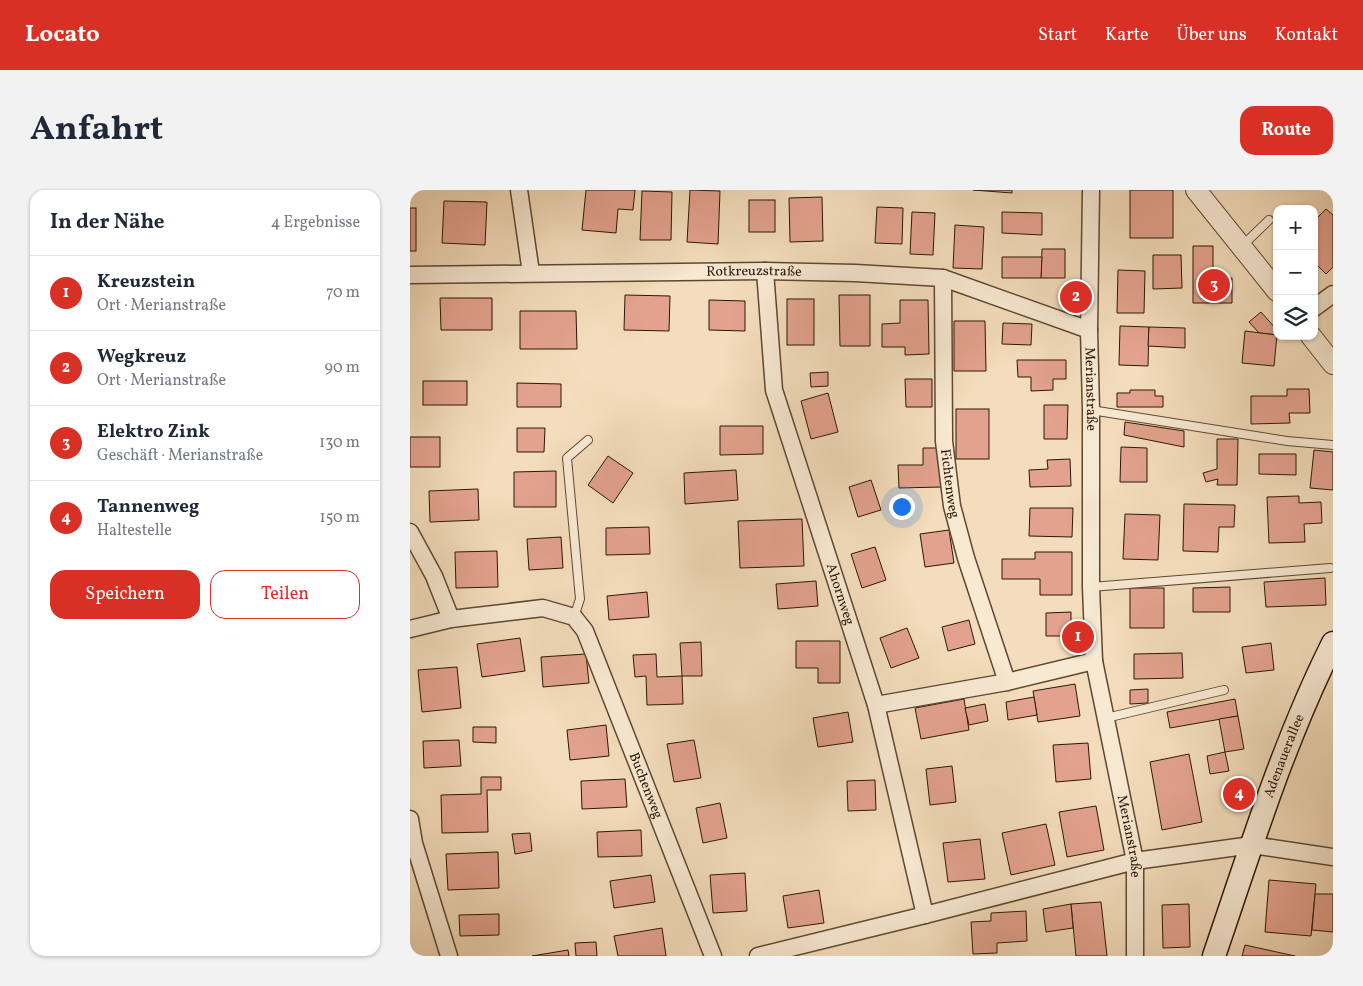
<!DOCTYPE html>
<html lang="de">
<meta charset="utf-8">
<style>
body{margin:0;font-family:Vollkorn,serif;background:#f2f2f3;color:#1f2937}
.controls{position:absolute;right:15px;top:15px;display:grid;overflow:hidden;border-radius:10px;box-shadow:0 1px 4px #0004}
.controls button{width:45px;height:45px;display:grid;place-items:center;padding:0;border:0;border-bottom:1px solid #e0e1e3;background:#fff;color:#1f2937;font:25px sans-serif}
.you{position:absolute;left:491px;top:316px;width:18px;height:18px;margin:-12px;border:4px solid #fff;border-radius:50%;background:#1a73e8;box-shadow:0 0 0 8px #1a73e833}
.badge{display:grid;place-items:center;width:32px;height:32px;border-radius:50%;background:#d93025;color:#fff;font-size:16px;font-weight:700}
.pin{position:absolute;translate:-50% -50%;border:2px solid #fff;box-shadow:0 1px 5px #0006}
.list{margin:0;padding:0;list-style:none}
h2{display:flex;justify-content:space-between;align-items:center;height:65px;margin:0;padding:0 20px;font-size:21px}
h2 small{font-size:16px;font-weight:400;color:#747a83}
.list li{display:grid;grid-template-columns:32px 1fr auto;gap:15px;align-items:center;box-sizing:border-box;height:75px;padding:0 20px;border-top:1px solid #e0e1e3}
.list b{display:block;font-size:19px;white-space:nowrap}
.list p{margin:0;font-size:16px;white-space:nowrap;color:#747a83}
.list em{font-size:16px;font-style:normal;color:#747a83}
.actions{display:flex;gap:10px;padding:15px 20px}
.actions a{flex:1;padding:11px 0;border:1px solid #d93025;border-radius:15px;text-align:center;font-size:18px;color:#d93025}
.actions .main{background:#d93025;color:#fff}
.icon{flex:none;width:28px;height:28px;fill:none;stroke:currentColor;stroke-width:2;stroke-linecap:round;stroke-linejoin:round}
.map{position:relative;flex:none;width:923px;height:766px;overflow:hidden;border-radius:15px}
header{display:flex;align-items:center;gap:30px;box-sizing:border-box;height:70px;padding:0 25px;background:#d93025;color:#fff}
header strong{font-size:24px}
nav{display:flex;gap:28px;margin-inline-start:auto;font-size:18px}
.intro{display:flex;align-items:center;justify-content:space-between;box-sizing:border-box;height:120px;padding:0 30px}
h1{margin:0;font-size:35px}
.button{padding:12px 22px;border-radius:15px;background:#d93025;color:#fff;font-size:18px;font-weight:700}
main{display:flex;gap:30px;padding:0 30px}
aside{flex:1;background:#fff;border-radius:15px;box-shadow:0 1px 4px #0004}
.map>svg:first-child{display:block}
.building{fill:#e3a28e;stroke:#2d1704}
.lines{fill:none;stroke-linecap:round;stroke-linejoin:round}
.service-casing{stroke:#5f4832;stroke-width:10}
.minor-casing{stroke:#5f4832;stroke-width:19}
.tertiary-casing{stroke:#5f4832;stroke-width:22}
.secondary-casing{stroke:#2d1704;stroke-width:25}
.service{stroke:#f8e9d3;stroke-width:8}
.minor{stroke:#f8e9d3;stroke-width:16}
.tertiary{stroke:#f8e9d3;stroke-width:20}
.secondary{stroke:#f8e9d3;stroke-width:22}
.labels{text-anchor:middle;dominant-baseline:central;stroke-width:4;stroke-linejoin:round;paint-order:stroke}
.street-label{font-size:14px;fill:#2d1704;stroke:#f8e9d3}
</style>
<header>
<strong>Locato</strong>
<nav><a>Start</a><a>Karte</a><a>Über uns</a><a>Kontakt</a></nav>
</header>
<div class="intro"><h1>Anfahrt</h1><a class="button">Route</a></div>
<main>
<aside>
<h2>In der Nähe<small>4 Ergebnisse</small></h2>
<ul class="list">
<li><span class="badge">1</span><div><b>Kreuzstein</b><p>Ort · Merianstraße</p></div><em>70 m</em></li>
<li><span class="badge">2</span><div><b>Wegkreuz</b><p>Ort · Merianstraße</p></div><em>90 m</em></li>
<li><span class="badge">3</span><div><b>Elektro Zink</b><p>Geschäft · Merianstraße</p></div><em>130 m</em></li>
<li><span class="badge">4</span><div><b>Tannenweg</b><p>Haltestelle</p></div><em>150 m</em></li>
</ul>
<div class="actions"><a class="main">Speichern</a><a>Teilen</a></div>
</aside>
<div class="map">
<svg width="923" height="766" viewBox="0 0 923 766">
<rect width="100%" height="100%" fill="#f4ddbc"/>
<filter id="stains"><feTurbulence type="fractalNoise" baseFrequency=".004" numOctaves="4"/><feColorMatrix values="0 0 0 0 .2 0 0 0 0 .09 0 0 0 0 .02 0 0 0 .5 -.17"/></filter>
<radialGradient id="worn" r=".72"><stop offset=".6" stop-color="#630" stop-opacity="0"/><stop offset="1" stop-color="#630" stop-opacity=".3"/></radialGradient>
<g class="building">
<path d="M176 0H225L223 20 208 19 206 43 172 40Z"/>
<path d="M280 0 310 1 308 54 277 52Z"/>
<path d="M563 0H602V3Z"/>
<rect x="720" y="0" width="43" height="48"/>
<path d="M232 1 262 2 261 50H230Z"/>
<path d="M412 7 413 51 380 52 379 8Z"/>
<rect x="339" y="10" width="26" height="32"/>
<path d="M34 11 77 12 75 55 32 53Z"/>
<path d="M467 17 493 18 492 54 465 53Z"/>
<rect x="0" y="18" width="6" height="43"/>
<path d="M916 19 923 25V77L916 84 904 72V31Z"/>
<path d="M502 22 525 23 523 65 500 64Z"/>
<path d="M592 22 632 23V45L592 43Z"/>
<path d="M545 35 574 37 572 79 543 78Z"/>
<path d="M783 56H803V88H822V113H783Z"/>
<path d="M632 59H655V88H631Z"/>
<path d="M743 65H771L772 98 743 99Z"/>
<path d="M592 67H632L631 88H592Z"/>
<path d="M708 80 735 81 734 123H707Z"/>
<path d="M215 105 260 106 259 141 214 140Z"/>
<path d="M429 105H460V156H430Z"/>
<path d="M30 108H82V140H31Z"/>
<rect x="377" y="109" width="27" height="46"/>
<path d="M299 110 335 111V141L299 140Z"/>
<path d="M490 110H518L519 164 495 165V157H472V134L490 133Z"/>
<path d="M110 121H166L167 159H110Z"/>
<path d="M851 122 867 140V145L849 143 839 132Z"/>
<path d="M544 131H575L576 181H544Z"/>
<path d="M593 133 622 134 621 155 592 154Z"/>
<path d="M710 136 739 137 738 176 709 175Z"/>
<path d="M739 137 775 138V158L738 156Z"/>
<path d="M835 141 867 145 864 176 832 173Z"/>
<path d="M607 170H656V189H643V200L621 201V187H608Z"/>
<path d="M418 182V196L401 197 400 183Z"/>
<path d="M495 189H522V217H496Z"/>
<rect x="13" y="191" width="44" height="24"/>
<path d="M107 193 151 194V217H107Z"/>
<path d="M877 199H899L900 223H879L880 233 841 234V206H877Z"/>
<path d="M720 200H745V206H753V217H707V203H720Z"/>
<path d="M418 203 428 242 401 249 391 211Z"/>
<path d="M634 215H658L657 249H634Z"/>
<rect x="546" y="219" width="33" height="50"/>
<path d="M715 232 774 241V257L714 245Z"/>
<path d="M310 236H353V264L310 265Z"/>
<path d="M107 238H135L134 262H107Z"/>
<rect x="0" y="247" width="30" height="30"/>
<path d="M807 249H828L827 295H807L808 289 796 292 793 283 807 279Z"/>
<path d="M711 257 737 258V292H710Z"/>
<path d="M513 258H531L532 297 489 298 488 275H513Z"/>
<path d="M904 260 923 262V300L900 298Z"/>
<path d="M849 264H886V285L849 284Z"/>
<path d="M198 266 223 283 203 313 178 295Z"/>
<path d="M660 269 661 296 620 297 619 280 638 279 637 270Z"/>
<path d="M326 280 328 310 275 314 274 283Z"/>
<path d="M146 281V317H104V282Z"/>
<path d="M461 290 471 320 448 327 439 297Z"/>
<path d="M68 299 69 330 20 332 19 301Z"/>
<path d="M889 306V313L911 312 912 333 894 334 895 352 859 353 857 307Z"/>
<path d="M774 314 825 315 824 337H809L808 362 773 361Z"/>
<path d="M620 318H663L662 347 619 346Z"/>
<path d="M715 324 750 325 748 370 713 369Z"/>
<path d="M392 329 394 376 330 378 328 331Z"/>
<path d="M239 337 240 364 196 365V338Z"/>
<path d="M539 340 544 373 515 377 510 344Z"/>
<path d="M151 347 153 378 119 380 117 349Z"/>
<path d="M465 357 476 390 452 398 441 364Z"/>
<path d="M87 361 88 397 46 398 45 362Z"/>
<path d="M625 362H662V405H630V389H592V369H625Z"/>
<path d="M915 388 916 415 856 417 854 392Z"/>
<path d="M406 391 408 416 368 419 366 394Z"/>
<path d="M820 397V422H783V398Z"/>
<rect x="720" y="398" width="34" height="40"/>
<path d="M237 402 239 427 199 430 197 406Z"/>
<path d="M661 422V446H636V423Z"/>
<path d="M559 430 565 454 538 461 532 437Z"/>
<path d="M497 438 509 468 481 478 470 448Z"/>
<path d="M110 448 115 481 72 487 67 454Z"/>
<path d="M386 451H430V493H408V478H386Z"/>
<path d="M291 452 292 486H272L270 453Z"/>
<path d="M861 453 864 480 836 483 832 457Z"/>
<path d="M772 463 773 488 724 489V464Z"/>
<path d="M176 464 179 493 133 497 131 467Z"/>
<path d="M246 464 247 487 272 486 273 514 237 515 236 486 225 487 223 465Z"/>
<path d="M47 477 51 518 12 522 8 480Z"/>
<path d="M665 494 670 526 628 532 623 501Z"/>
<path d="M738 499V513L720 514V500Z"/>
<path d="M624 507 627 525 598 530 596 512Z"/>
<path d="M554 509 559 540 511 549 505 518Z"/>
<path d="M825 509 828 526 760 538 757 522Z"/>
<path d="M575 514 578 531 559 535 555 518Z"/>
<path d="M438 522 443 552 408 557 403 528Z"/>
<path d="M828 526 834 559 815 562 809 529Z"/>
<path d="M196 535 199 566 160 570 157 540Z"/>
<path d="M63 537H86V553L63 552Z"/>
<path d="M49 550 51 576 14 578 13 551Z"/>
<path d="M284 550 291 588 264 592 257 554Z"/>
<path d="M678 553 681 589 646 592 643 555Z"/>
<path d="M815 562 819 581 800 584 797 566Z"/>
<path d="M779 564 792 632 752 640 740 572Z"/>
<path d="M542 576 546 612 520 615 516 579Z"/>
<path d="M71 587H91V600H77L78 642 32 643 31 605 71 604Z"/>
<path d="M215 589 217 617 172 619 171 591Z"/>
<path d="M465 590 466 620 438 621 437 591Z"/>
<path d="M310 613 317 648 293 653 286 618Z"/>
<path d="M686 616 694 660 657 667 649 622Z"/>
<path d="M636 634 645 675 601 685 592 643Z"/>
<path d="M231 640 232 666 188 667 187 642Z"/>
<path d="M120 643 122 661 105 664 102 644Z"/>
<path d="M570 649 575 689 538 692 533 653Z"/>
<path d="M88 662 89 698 38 700 36 664Z"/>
<path d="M335 683 337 721 303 723 300 685Z"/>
<path d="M241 685 245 712 204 718 200 691Z"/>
<path d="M859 690 906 694 901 746 855 742Z"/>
<path d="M409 700 414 733 378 738 373 706Z"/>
<path d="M905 704H923V742L902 740Z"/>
<path d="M691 712 697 766H666L661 714Z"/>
<path d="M661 714 663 738 636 742 633 719Z"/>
<path d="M779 714 780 757 753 758 752 715Z"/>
<path d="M616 721 617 751 587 753V763L563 764 561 732 581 731V723Z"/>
<path d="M89 724V745L50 746 49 725Z"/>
<path d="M252 738 256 766H208L204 746Z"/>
<path d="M186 752 187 766H166L165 753Z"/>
<path d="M835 755 885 766H832Z"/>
<path d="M158 760 159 766H122Z"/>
</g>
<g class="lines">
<g class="service-casing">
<g id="service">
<path d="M832 56 859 30"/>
<path d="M681 220 877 251 923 255"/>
<path d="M681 397 920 378"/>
<path d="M164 427 170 409 157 268 178 250"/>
<path d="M696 528 814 500"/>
</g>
</g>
<g class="minor-casing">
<g id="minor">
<path d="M109 0 121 83"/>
<path id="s1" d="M681 0 679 140 681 220V397L684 471 725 671V766"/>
<path id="s2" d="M355 81 364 200 466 515 515 725"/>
<path id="s3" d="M0 85 355 81 445 83 533 88 679 140"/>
<path id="s4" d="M533 88 534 251 542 316 556 368 597 492"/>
<path d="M904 118 923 104"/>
<path d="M0 342 24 386 41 429"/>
<path id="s5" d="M0 439 41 429 133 418 164 427 175 441 303 766"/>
<path d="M466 515 597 492 684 471"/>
<path d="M0 629 4 653 39 766"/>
<path d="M348 766 515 725 725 671 842 655 923 667"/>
</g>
</g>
<g class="tertiary-casing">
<g id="tertiary">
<path d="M786 0 867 101"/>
<path d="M901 146 923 174"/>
</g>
</g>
<g class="secondary-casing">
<g id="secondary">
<path id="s6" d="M804 766C840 661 873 553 923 453"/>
</g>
</g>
<use href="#service" class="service"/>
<use href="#minor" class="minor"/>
<use href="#tertiary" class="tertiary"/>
<use href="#secondary" class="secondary"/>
</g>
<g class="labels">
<g class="street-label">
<text stroke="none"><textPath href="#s3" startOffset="344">Rotkreuzstraße</textPath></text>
<text stroke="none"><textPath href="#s1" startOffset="199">Merianstraße</textPath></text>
<text stroke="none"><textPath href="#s4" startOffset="206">Fichtenweg</textPath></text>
<text stroke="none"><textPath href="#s2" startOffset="334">Ahornweg</textPath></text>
<text stroke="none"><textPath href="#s6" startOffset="212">Adenauerallee</textPath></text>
<text stroke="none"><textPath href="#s5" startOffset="351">Buchenweg</textPath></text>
<text stroke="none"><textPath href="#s1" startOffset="650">Merianstraße</textPath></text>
</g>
</g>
<rect width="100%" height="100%" filter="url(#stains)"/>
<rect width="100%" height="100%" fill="url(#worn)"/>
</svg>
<div class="controls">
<button>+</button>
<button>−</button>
<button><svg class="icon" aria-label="layers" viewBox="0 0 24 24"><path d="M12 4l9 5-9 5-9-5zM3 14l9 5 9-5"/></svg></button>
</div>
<div class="you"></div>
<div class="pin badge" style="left:668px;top:447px">1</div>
<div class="pin badge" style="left:666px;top:107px">2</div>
<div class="pin badge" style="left:804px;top:95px">3</div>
<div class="pin badge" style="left:829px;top:604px">4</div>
</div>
</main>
